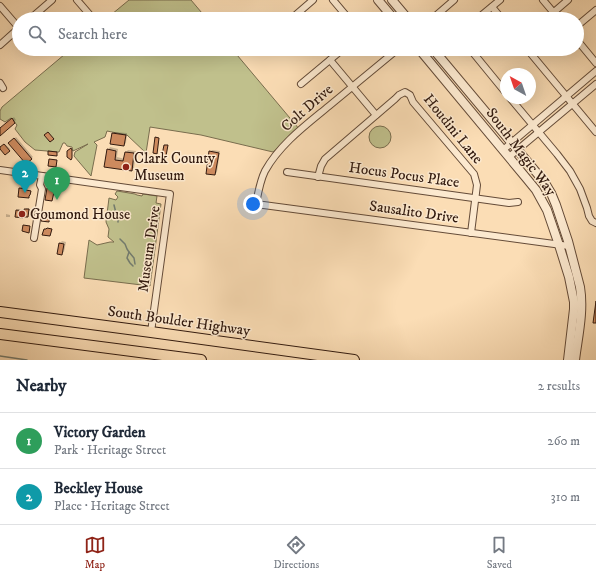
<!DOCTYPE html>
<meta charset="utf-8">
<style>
body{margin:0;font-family:"IM FELL DW Pica",serif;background:#f2f2f3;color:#1f2937}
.compass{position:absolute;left:500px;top:68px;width:36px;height:36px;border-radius:50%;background:#fff;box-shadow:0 4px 16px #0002;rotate:320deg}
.you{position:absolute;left:253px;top:204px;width:14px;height:14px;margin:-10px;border:3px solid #fff;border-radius:50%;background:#1a73e8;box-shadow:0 0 0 6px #1a73e833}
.badge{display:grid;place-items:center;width:26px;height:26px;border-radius:50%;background:#8f2418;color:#fff;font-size:13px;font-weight:700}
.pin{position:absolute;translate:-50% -33px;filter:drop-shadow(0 1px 2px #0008)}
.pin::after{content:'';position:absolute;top:21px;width:14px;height:12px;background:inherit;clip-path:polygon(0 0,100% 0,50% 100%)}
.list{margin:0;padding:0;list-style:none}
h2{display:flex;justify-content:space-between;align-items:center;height:52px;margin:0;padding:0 16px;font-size:17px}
h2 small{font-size:13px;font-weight:400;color:#747a83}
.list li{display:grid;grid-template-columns:26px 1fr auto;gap:12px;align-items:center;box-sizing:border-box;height:56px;padding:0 16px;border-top:1px solid #e0e1e3}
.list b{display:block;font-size:15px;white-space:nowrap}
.list p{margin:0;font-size:13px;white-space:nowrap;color:#747a83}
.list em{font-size:13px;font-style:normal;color:#747a83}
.icon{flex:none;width:22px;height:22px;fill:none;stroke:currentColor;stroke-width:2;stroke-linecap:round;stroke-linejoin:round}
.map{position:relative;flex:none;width:596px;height:360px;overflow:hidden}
.search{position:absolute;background:#fff;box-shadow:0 4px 16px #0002;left:12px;right:12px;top:12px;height:44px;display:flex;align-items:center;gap:10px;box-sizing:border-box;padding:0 14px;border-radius:22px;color:#747a83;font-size:15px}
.sheet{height:164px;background:#fff}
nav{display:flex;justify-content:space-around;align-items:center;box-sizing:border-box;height:56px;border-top:1px solid #e0e1e3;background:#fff;font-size:11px;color:#747a83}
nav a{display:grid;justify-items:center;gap:2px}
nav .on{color:#8f2418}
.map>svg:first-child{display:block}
.green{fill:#c0c08c;stroke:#796d4e}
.shadow{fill:#0003}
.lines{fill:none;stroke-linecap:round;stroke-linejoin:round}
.stream{stroke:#737b6e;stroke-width:1.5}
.building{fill:#cd8a5e;stroke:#321a0f}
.minor-casing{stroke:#644b38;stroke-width:8}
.tertiary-casing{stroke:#644b38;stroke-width:10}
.primary-casing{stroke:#321a0f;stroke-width:12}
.minor{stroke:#fce9cf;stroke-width:6}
.tertiary{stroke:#fce9cf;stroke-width:8}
.primary{stroke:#fbddb5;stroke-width:10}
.poi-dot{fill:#8f2418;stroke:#fce9cf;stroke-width:1.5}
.labels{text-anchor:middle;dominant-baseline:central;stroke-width:3;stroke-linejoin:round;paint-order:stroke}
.street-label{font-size:15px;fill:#321a0f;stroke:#fce9cf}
.poi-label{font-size:15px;fill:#321a0f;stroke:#fce9cf;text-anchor:start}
</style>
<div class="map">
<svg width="596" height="360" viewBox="0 0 596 360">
<rect width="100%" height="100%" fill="#fbddb5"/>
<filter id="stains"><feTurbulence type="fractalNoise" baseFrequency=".005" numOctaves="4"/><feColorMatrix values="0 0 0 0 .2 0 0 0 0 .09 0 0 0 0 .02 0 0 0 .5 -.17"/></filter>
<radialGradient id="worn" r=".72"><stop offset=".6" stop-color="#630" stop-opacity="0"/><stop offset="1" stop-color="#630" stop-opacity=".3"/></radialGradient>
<g class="green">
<path d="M129 0H191L207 19H106Z"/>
<path d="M71 49H232L300 130 273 152 201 135 150 127 146 153 127 135 107 131 105 137 94 142 97 145 91 176 74 156 75 152 88 144 73 151 72 147 67 146 65 143H63L59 152 35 150 25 142 15 129 17 125 11 118 5 122 0 119V111L2 107Z"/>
<circle cx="380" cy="137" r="11"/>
<path d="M117 191 135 194 137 195 142 196 143 194 157 196 156 203 161 204 150 286 84 278 89 240 97 245 110 242H114L108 237 109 229 106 222 109 198 116 200 118 197 115 194Z"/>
</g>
<g class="shadow">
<path d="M14 117 16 120 0 134V129Z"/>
<path d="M114 132 127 133 126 143 124 145 113 133Z"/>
<path d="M16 137 33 157 26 162 10 143Z"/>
<path d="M5 144 10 149 5 154 0 148Z"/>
<path d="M110 147 118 149 117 157 125 159 126 152 128 150 136 151 134 168 131 170 105 166 108 150Z"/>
<path d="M212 150 220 151 217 172 215 174 210 152Z"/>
<path d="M21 187 27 188V190H31V193L28 197 20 188Z"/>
<path d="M26 208 30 209 28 216 17 210 18 209 25 210Z"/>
<path d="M45 213 52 214 51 219 49 221 43 215Z"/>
<path d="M6 214 10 215V217H6Z"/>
<path d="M62 241 66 242 64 252 61 254 60 243Z"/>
</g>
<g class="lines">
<g class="stream">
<path d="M114 205 118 221V222"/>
<path d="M120 239 125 244 127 249 129 252 134 258 135 264"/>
<path d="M129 252 127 258 130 263 133 266"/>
<path d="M0 356 27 360"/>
</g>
</g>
<g class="building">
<path d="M12 118 15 123 0 136V128Z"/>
<path d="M48 132 54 139 50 142 44 135Z"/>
<path d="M112 133 126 135 124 146 110 144Z"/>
<path d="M155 137 159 138 157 154 153 153Z"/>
<path d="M14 138 32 159 26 164 8 143Z"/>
<path d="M4 144 10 151 5 155 0 149V147Z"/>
<path d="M164 145H168L166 156 162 155Z"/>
<path d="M71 148 72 150V158L71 160 67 157V151Z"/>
<path d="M107 149 116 151 115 160 123 161 125 152 134 153 132 171 104 167Z"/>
<path d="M48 151 57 152V156L48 155Z"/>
<path d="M209 151 219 153 215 175 206 174Z"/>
<path d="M49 159 57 160 56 167 48 166Z"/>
<path d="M19 188 27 189 26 190 31 191 30 195 29 196V198L18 197Z"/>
<path d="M47 188 52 189V191L54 192 52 201 45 200Z"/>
<path d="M24 209H29L28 217H23V218L15 217 16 210 24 211Z"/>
<path d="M42 215 50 216 49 222 41 221Z"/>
<path d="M23 225 30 226 29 233 22 231Z"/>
<path d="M47 228 52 229 50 236 42 235 44 229H46Z"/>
<path d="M59 243 64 244 62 255 57 254Z"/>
<path d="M596 301V323H593Z"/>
</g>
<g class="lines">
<g class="minor-casing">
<g id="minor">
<path d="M77 0 90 15"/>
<path d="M333 0 349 19"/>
<path d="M543 0 559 19"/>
<path d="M0 6 19 28"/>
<path d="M492 7 502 19"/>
<path d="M554 12 568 0"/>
<path d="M30 19 52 0"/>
<path d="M291 19 313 0"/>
<path d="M432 19 454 0"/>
<path d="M477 19 500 0"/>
<path d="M577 26 596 10"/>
<path d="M577 40 596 63"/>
<path d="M0 45 19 28"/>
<path d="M47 49 48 51"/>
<path d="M398 49C375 68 352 87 329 106 306 125 280 144 265 171 260 181 258 193 256 204L569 246"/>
<path d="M470 49 506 93"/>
<path d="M527 49 596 132"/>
<path d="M330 60 376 115"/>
<path d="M0 83 3 88"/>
<path d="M301 84 343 49"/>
<path d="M510 98 557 154 570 171 580 189 587 208 589 216 592 221 596 223"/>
<path d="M503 150 596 71"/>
<path d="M509 157 596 84"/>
<path d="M0 170 170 194 151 332"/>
<path d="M287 172 509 203 518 202"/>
<path d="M318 177 321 166 325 159 395 99 399 95 405 92 410 95 413 102 474 174 477 185 471 233"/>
<path d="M34 238 42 189 40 185 42 176"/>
</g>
</g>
<g class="tertiary-casing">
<g id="tertiary">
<path d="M378 0 394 19"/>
<path d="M392 0 408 19"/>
<path d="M419 49 527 179 536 190 547 210 559 245 569 277 574 302V309L568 360"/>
<path d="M433 49 536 172 545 183 551 193 556 205 568 241 580 287C584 311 578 336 575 360"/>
</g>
</g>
<g class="primary-casing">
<g id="primary">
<path d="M0 312 151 332 354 360"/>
<path d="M0 334 201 360"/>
</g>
</g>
<use href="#minor" class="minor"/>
<use href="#tertiary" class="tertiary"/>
<use href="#primary" class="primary"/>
</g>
<g class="poi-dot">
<circle cx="126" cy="167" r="4"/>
<circle cx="22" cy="214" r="4"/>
</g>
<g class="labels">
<g class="street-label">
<text transform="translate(307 108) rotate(-41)">Colt Drive</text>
<text transform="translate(453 129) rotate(51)">Houdini Lane</text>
<text transform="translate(521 152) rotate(53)">South Magic Way</text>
<text transform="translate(404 175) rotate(8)">Hocus Pocus Place</text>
<text transform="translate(414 212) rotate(8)">Sausalito Drive</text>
<text transform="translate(149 249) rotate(-82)">Museum Drive</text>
<text transform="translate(179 321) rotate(8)">South Boulder Highway</text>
</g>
<g class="poi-label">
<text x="134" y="158">Clark County<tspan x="134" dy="17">Museum</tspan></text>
<text x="30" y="214">Goumond House</text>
</g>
</g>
<rect width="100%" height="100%" filter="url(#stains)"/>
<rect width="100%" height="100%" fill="url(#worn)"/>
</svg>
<svg class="compass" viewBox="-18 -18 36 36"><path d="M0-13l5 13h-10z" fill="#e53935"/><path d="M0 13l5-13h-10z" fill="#747a83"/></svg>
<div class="you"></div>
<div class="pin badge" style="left:57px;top:200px;background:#2e9e5b">1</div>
<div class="pin badge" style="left:25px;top:193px;background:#0f9aa8">2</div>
<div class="search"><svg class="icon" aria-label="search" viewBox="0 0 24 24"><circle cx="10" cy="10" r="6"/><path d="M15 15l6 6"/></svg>Search here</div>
</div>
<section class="sheet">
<h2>Nearby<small>2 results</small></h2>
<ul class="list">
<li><span class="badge" style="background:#2e9e5b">1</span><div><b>Victory Garden</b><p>Park · Heritage Street</p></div><em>260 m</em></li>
<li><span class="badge" style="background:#0f9aa8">2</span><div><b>Beckley House</b><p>Place · Heritage Street</p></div><em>310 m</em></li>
</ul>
</section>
<nav>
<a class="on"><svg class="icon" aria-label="map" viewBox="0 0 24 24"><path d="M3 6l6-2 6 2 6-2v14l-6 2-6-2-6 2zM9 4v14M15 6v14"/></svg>Map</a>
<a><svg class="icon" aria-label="directions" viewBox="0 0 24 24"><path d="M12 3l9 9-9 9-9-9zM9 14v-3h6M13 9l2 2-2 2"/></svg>Directions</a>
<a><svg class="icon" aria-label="saved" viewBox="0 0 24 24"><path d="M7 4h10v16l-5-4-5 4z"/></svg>Saved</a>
</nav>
